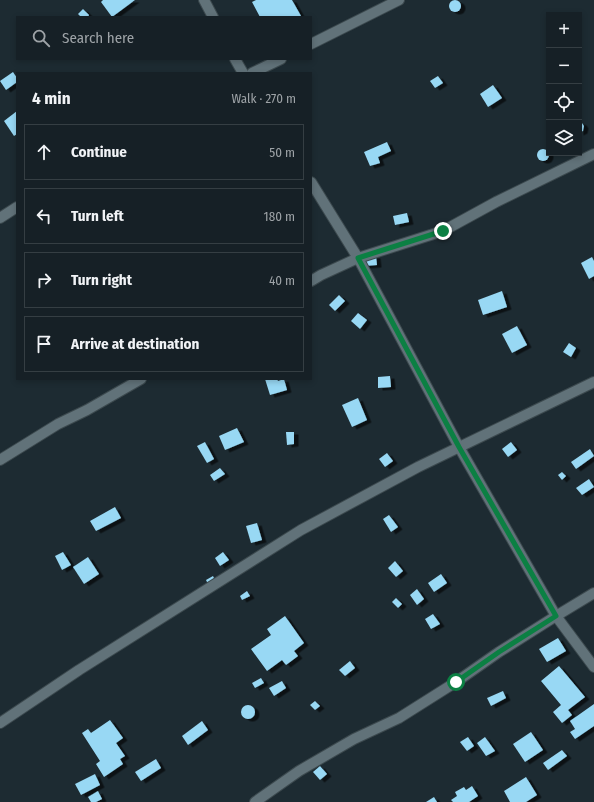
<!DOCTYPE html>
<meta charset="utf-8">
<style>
body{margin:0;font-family:"Fira Sans Condensed",sans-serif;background:#1f282e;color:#f1f3f6}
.controls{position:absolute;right:12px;top:12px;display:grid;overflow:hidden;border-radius:0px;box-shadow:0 2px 6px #0003}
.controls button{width:36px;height:36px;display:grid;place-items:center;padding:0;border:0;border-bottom:1px solid #353e43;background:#162026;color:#f1f3f6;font:20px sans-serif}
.stop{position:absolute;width:12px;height:12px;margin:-9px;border:3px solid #0b8043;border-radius:50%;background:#fff}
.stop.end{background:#0b8043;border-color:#fff;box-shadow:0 1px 4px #0008}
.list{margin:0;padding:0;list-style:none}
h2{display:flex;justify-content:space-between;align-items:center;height:52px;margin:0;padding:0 16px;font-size:17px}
h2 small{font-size:13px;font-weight:400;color:#9ea3a7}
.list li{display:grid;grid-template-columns:26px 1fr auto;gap:12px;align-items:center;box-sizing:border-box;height:56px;margin:0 8px 8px;padding:0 8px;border:1px solid #353e43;border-radius:0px}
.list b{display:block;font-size:15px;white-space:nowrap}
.list em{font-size:13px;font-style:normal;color:#9ea3a7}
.icon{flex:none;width:22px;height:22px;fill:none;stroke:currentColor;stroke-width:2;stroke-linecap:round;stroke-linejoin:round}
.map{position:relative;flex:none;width:594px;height:802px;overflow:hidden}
.search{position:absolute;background:#162026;box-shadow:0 2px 6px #0003;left:16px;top:16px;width:296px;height:44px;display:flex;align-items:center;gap:10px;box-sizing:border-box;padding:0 14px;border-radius:0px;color:#9ea3a7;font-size:15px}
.panel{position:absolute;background:#162026;box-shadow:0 2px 6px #0003;left:16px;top:72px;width:296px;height:308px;border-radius:0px}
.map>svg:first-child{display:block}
.building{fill:#98d8f4;filter:url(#shadow)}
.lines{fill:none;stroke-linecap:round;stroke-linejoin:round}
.street-casing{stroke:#3c494e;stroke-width:12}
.street{stroke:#617279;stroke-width:10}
.route{stroke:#0b8043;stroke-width:5}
</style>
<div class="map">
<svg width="594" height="802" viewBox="0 0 594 802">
<defs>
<filter id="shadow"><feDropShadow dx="4.5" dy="2.5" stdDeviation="0" flood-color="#0009"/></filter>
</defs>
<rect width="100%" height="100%" fill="#1d2b32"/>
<g class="building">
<circle cx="455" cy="6" r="6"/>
<path d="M103 0H135L112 17 101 2Z"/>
<path d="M256 0H292L301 16 298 17H260L252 2Z"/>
<path d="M83 9 89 15 88 17H81L78 14Z"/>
<path d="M13 72 17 78V82L6 90 0 81Z"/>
<path d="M438 76 443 83 435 88 430 81Z"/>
<path d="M493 85 502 98 488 107 480 94Z"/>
<path d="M17 111V134L14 136 4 121Z"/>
<path d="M579 122 582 123 584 126 583 131 579 133Z"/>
<path d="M387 142 391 151 378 157 380 163 370 166 364 152Z"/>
<circle cx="543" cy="155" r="6"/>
<path d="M407 213 409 222 395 225 393 216Z"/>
<path d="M376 256 377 265 364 266 363 257Z"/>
<path d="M592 257 594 261V276L589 279 581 263Z"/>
<path d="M502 291 507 307 483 315 478 300Z"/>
<path d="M339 295 345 301 335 311 329 305Z"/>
<path d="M358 313 367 320 360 329 351 321Z"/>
<path d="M517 326 527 345 512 353 502 334Z"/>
<path d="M569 343 576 348 571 357 563 352Z"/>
<path d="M390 376 391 387 378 388V377Z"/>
<path d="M265 379H277L278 381 284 379 287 390 270 395Z"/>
<path d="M358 398 367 420 352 427 342 405Z"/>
<path d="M237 428 244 442 225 450 219 436Z"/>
<path d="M286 432H294V444L287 445Z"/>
<path d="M205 442 214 459 207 463 197 446Z"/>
<path d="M511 442 517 450 508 457 502 449Z"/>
<path d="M590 449 594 456 576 469 571 462Z"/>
<path d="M387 453 393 461 385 467 379 459Z"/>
<path d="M220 468 225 474 214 481 210 475Z"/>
<path d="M562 472 566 476 562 480 558 475Z"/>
<path d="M589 479 594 487 582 495 576 488Z"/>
<path d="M115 507 121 518 96 531 90 521Z"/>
<path d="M389 515 398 527 391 532 383 519Z"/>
<path d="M257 523 262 540 251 543 246 526Z"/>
<path d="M63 552 71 565 62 570 55 556Z"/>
<path d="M223 552 229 560 220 566 215 558Z"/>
<path d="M88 557 99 574 84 584 73 567Z"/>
<path d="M395 561 403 571 396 577 388 568Z"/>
<path d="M441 574 447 583 434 592 428 583Z"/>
<path d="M213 576 216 582 209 586 206 580Z"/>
<path d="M417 589 424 599 417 605 410 595Z"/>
<path d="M247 591 250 596 242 600 240 596Z"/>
<path d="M396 598 402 604 398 608 392 602Z"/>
<path d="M433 614 440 624 431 629 425 619Z"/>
<path d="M285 616 304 643 294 651 298 656 286 665 282 660 267 671 251 649 271 635 267 629Z"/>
<path d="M558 638 566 651 547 662 539 649Z"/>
<path d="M350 661 355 668 345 676 339 670Z"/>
<path d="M559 666 585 697 568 710 572 715 562 723 553 712 561 705 541 681Z"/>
<path d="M261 678 264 683 255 688 252 683Z"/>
<path d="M282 681 286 688 274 696 269 688Z"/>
<path d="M503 691 506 698 491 706 487 698Z"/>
<path d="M315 701 320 706 315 710 310 705Z"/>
<path d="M594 704V726L575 739 570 732 575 729 570 721Z"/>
<circle cx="248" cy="712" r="7"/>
<path d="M110 720 123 738 116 743 125 756 120 759 123 764 104 777 96 764 100 761 82 733 88 729 91 733Z"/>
<path d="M202 721 208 730 188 745 182 736Z"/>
<path d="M531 732 543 750 525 762 513 744Z"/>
<path d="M468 737 474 746 467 751 460 742Z"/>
<path d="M485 737 495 751 486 756 477 743Z"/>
<path d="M562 750 567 756 548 770 543 763Z"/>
<path d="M156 759 161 768 141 781 135 772Z"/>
<path d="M320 766 327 774 320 780 313 772Z"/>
<path d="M95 774 100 785 81 795 75 784Z"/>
<path d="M526 777 537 795 526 802H510L504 791Z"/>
<path d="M472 786 478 796 469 802H453L451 800 457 796 455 792 464 787 466 790Z"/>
<path d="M98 791 102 799 96 802H91L88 797Z"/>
<path d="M434 797 437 802H426Z"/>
</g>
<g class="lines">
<g class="street-casing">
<g id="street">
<path d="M204 0 213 17"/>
<path d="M311 44 399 0"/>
<path d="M235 59 243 73"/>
<path d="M252 73 281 59"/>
<path d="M311 182 358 258 459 447 556 616 594 667"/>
<path d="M0 218 17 207"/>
<path d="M311 281 321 275 358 258 443 231 496 202 594 154"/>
<path d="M0 460 58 424 87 410 141 379"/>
<path d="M0 723 79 670 301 530 418 467 594 382"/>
<path d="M255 802 299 771 354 739 399 718 456 682 499 652 556 616 594 593"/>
</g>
</g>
<use href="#street" class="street"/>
</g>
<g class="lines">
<path class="route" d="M443 231 358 258 459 447 556 616 499 652 456 682"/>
</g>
</svg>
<div class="controls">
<button>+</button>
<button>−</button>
<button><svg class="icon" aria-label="locate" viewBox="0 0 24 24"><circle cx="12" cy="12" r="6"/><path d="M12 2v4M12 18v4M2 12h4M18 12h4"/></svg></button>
<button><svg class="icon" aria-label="layers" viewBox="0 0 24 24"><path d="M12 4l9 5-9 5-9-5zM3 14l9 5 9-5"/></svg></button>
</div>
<div class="stop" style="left:456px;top:682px"></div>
<div class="stop end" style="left:443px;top:231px"></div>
<div class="search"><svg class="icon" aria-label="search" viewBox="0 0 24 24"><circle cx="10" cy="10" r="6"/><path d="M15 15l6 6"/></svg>Search here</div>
<section class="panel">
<h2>4 min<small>Walk · 270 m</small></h2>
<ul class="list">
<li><svg class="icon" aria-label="ahead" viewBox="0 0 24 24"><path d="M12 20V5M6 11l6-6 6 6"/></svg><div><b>Continue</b></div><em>50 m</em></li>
<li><svg class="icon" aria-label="left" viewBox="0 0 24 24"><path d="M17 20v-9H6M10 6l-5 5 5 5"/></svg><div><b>Turn left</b></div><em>180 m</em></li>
<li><svg class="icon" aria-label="right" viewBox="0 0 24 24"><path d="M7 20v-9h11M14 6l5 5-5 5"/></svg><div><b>Turn right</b></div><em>40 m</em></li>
<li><svg class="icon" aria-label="arrive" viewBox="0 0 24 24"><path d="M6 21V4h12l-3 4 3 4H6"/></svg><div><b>Arrive at destination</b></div></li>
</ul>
</section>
</div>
